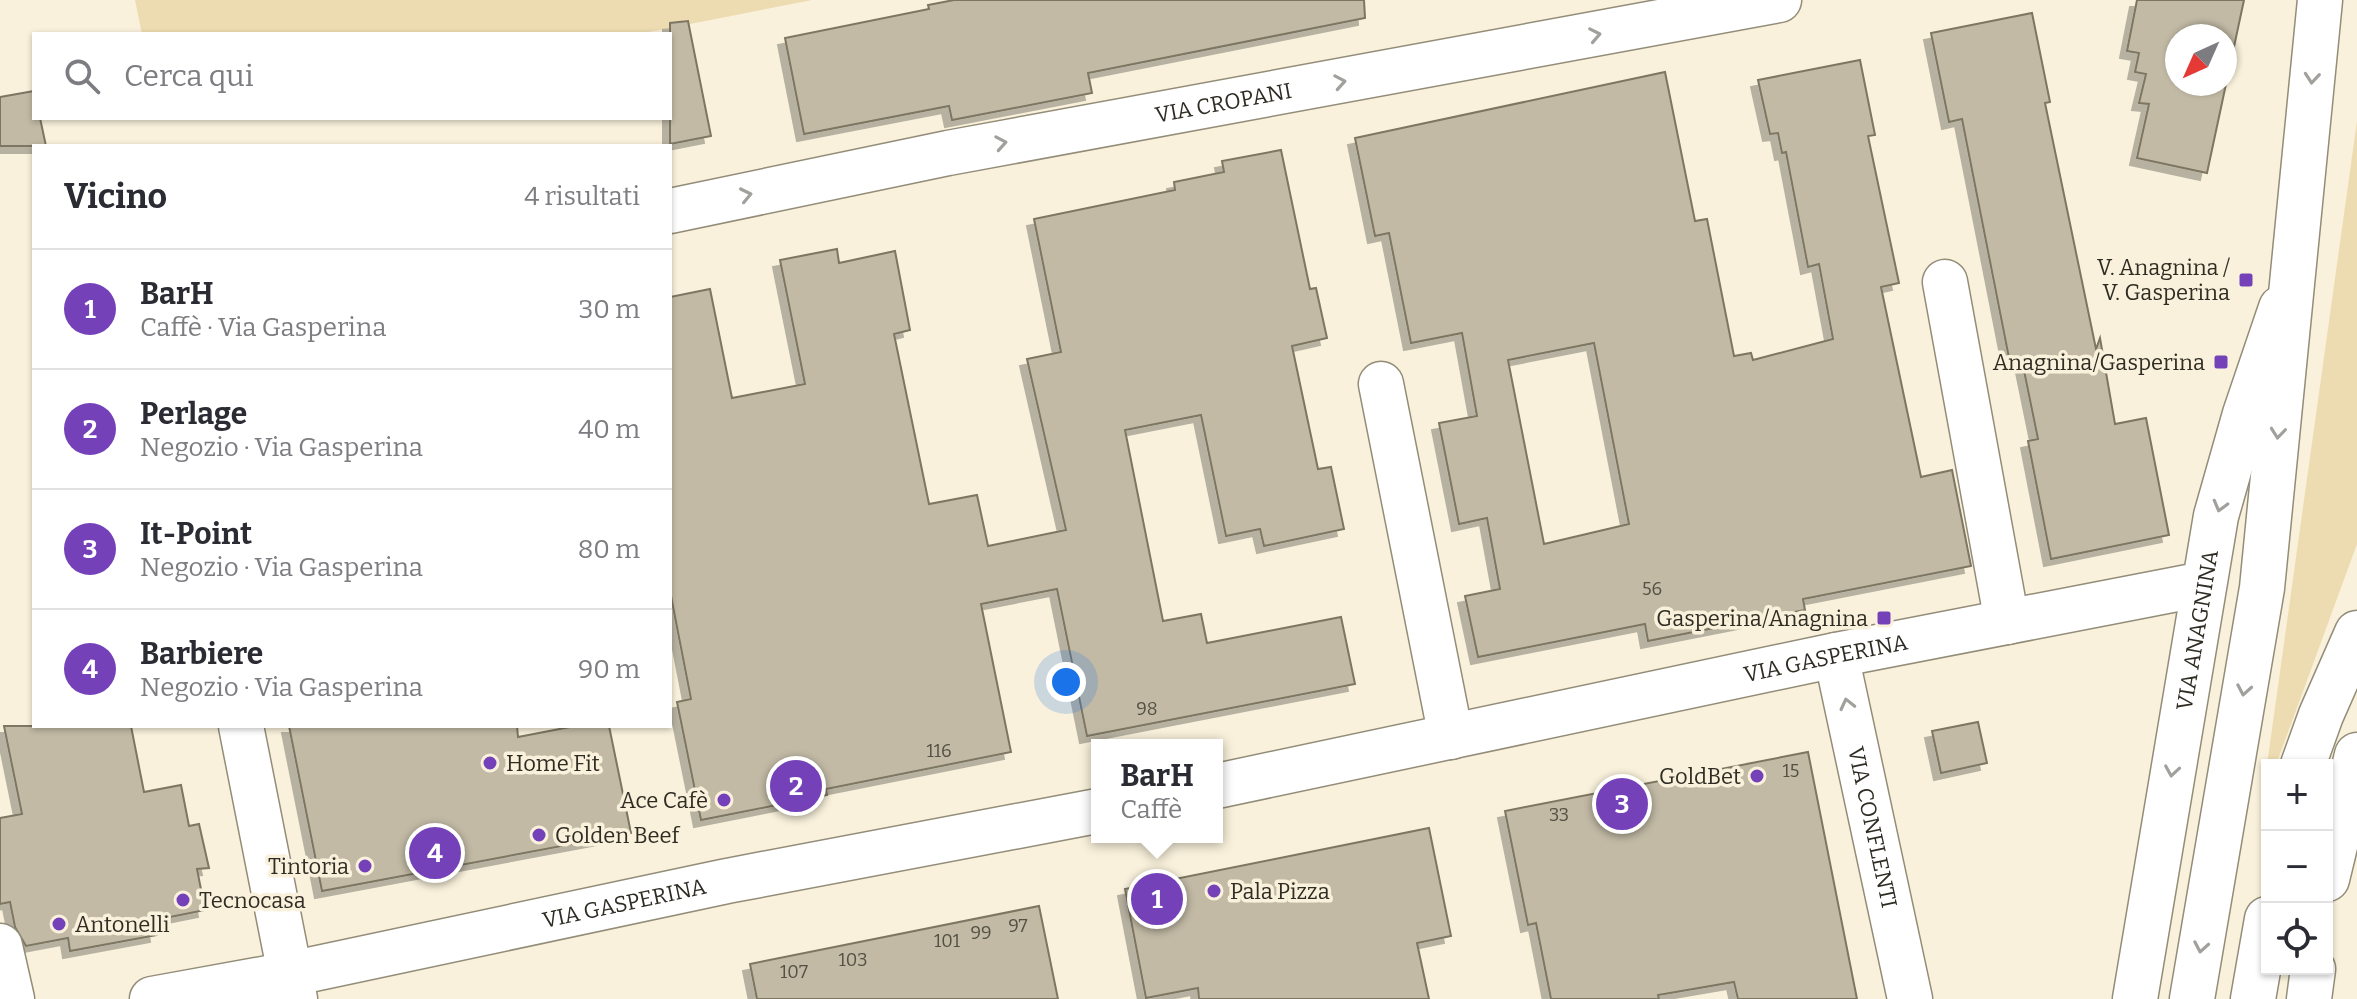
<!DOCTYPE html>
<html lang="it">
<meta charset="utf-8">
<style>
body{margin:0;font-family:Bitter,serif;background:#f2f2f3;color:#2b2b33}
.controls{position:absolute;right:24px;bottom:24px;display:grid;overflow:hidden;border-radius:0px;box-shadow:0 2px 6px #0004}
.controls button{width:72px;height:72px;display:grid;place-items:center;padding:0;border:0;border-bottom:2px solid #e1e1e2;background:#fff;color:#2b2b33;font:40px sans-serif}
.compass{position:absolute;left:2165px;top:24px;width:72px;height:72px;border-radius:50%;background:#fff;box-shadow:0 2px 6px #0004;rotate:225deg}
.you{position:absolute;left:1066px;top:682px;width:28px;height:28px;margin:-20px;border:6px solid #fff;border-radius:50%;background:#1a73e8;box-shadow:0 0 0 12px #1a73e833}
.badge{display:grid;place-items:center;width:52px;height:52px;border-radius:50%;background:#7541b9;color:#fff;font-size:26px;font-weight:700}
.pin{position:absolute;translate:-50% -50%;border:4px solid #fff;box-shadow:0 2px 8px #0006}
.popup{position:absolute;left:1091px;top:739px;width:132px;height:104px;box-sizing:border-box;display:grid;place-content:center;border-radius:0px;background:#fff;filter:drop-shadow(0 2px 6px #0005);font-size:26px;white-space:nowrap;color:#7c7c81}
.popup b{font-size:30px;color:#2b2b33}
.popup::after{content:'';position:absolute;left:50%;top:100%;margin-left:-16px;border:16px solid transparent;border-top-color:#fff}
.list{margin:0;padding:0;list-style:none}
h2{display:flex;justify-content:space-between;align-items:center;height:104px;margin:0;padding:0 32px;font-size:34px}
h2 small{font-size:26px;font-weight:400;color:#7c7c81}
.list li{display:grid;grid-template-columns:52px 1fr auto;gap:24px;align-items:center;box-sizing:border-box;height:120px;padding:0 32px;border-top:2px solid #e1e1e2}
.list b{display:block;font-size:30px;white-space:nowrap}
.list p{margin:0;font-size:26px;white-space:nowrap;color:#7c7c81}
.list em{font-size:26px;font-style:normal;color:#7c7c81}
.icon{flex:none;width:44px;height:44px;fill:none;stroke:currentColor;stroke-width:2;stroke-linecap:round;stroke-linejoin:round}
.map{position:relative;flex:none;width:2357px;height:999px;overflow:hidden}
.search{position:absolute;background:#fff;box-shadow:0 2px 6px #0004;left:32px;top:32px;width:640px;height:88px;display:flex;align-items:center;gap:20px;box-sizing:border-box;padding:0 28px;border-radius:0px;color:#7c7c81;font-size:30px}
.panel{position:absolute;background:#fff;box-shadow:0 2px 6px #0004;left:32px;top:144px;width:640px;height:584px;border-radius:0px}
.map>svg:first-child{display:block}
.green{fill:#eddcb1}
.building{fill:#c2baa5;stroke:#7d7662;stroke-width:2;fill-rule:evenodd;filter:url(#shadow)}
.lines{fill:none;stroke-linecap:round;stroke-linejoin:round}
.minor-casing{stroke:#938c78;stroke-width:47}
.tertiary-casing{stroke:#938c78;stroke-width:47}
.secondary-casing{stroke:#938c78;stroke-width:47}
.minor{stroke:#fff;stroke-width:44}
.tertiary{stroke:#fff;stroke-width:44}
.secondary{stroke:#fff;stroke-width:44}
.oneway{stroke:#a1a09c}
.poi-dot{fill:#7541b9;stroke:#f9f1db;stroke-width:3}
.labels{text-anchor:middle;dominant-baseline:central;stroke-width:7;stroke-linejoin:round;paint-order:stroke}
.number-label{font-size:18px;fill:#545044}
.street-label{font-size:22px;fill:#2f2c24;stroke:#f9f1db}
.poi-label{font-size:22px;fill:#2f2c24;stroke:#f9f1db;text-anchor:end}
</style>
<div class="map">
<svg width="2357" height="999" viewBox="0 0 2357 999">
<defs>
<filter id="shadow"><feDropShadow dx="-7" dy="7" stdDeviation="0" flood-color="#0004"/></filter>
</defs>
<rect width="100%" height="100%" fill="#f9f1db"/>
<g class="green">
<path d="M135 0H812L639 34H142Z"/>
<path d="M2357 121V544L2276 765H2267Z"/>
</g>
<g class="building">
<path d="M954 0H1364L1365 18 1088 73 1092 93 952 120 949 106 804 134 785 38 929 9 928 5Z"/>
<path d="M2137 0H2244L2207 173 2137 158 2149 104 2139 103 2146 74 2135 72 2139 53 2127 51ZM2177 36H2225V84H2177Z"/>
<path d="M2032 13 2050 102 2045 103 2096 349 2100 338 2115 424 2146 418 2169 535 2051 559 2028 441 2038 439 2022 361 2010 363 1962 119 1949 122 1931 33Z"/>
<path d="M688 21 711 136 670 144V23Z"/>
<path d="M1860 60 1875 135 1868 136 1899 283 1881 287 1921 477 1952 470 1971 566 1803 599 1805 610 1648 641 1645 624 1478 657 1465 596 1500 589 1487 518 1459 524 1439 423 1477 416 1462 333 1411 343 1389 233 1375 236 1355 138 1665 72 1695 221 1707 219 1734 356 1751 353 1753 360 1833 339 1819 264 1808 267 1786 152 1782 153 1778 133 1770 134 1758 80ZM1594 343 1629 524 1544 544 1508 360Z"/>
<path d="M34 91V118H40L46 146H0V97Z"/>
<path d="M1281 150 1310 289 1316 288 1327 338 1292 346 1318 469 1331 467 1344 529 1264 546 1260 529 1226 536 1201 415 1125 430 1163 621 1201 614 1207 643 1341 617 1355 684 1087 736 1057 589 981 604 1011 752 826 789 827 795 701 820 677 702 691 699 670 591V297L710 289 732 398 805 384 780 260 837 249 839 263 895 251 910 330 894 334 929 504 977 495 988 546 1066 530 1027 359 1061 352 1034 219 1175 190 1174 182 1224 172 1222 161Z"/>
<path d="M1978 722 1987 763 1941 773 1932 731Z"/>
<path d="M4 726H131L144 792 181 785 189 826 199 824 209 868 197 869 205 910 155 920 157 935 70 951 68 938 26 946 15 927 10 902 0 904V818L22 814Z"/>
<path d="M289 726H517L518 737 575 726H609L631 833 322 891Z"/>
<path d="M1808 752 1857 999H1738L1734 982 1658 995 1659 999H1551L1536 923 1528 925 1505 811Z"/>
<path d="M1429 828 1451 936 1417 943 1429 999H1199L1198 988 1146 998 1125 889Z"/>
<path d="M1039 906 1058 999H757L750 964Z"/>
</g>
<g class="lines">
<g class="minor-casing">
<g id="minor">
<path id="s1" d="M670 211 948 153 1779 0"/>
<path d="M1945 282 2007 622"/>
<path d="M1381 384 1451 737"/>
<path id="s2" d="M1836 655 1910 999"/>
<path d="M241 726 295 999"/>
<path d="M0 946 12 999"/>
</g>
</g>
<g class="tertiary-casing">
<g id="tertiary">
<path id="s3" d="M1217 786 1836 655 2203 584"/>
<path d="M2327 879 2357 755"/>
<path id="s4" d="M152 999 290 974 727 881 1097 811"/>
<path id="s5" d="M2135 999 2216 516 2245 414 2281 308"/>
<path d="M2309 999 2313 969"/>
</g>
</g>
<g class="secondary-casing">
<g id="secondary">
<path d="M2303 765 2321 715 2357 633"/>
<path d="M2192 999 2262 588 2320 0"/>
<path d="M2253 999 2267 919"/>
</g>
</g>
<use href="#minor" class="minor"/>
<use href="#tertiary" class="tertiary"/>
<use href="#secondary" class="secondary"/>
</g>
<defs><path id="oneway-chevron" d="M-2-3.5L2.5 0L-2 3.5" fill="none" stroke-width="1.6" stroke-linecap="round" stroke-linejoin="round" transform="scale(2)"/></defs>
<g class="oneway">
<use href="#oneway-chevron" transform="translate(1595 35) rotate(-11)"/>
<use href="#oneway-chevron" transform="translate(2312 78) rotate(95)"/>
<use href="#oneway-chevron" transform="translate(1340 82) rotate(-10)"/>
<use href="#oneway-chevron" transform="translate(1001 143) rotate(-10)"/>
<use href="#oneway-chevron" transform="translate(746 195) rotate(-12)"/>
<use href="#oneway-chevron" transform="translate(2278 433) rotate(96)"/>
<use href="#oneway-chevron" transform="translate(2220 506) rotate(105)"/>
<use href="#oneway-chevron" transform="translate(2244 690) rotate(100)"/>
<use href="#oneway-chevron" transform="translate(1847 704) rotate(-103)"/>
<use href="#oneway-chevron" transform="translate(2172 771) rotate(99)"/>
<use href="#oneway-chevron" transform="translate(2201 947) rotate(100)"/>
</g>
<g class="poi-dot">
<rect x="2238" y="272" width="16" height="16" rx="4"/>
<rect x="2213" y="354" width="16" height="16" rx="4"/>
<rect x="1876" y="610" width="16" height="16" rx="4"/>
<circle cx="490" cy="763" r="8"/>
<circle cx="1757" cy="776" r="8"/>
<circle cx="724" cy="800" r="8"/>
<circle cx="539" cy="835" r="8"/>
<circle cx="365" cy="866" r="8"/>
<circle cx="1214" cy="891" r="8"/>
<circle cx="183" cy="900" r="8"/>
<circle cx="59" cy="924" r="8"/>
</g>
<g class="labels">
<g class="number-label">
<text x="1652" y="589">56</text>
<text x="1147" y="709">98</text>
<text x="939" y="751">116</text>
<text x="1791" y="771">15</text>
<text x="1559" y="815">33</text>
<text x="1018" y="926">97</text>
<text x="981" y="933">99</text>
<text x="947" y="941">101</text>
<text x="853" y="960">103</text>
<text x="794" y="972">107</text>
</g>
<g class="street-label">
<text stroke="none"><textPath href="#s1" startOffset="564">VIA CROPANI</textPath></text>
<text stroke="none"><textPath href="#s5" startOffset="374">VIA ANAGNINA</textPath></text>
<text stroke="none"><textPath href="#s3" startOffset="622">VIA GASPERINA</textPath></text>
<text stroke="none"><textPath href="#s2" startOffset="176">VIA CONFLENTI</textPath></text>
<text stroke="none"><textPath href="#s4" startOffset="482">VIA GASPERINA</textPath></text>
</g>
<g class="poi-label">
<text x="2230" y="267">V. Anagnina /<tspan x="2230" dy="25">V. Gasperina</tspan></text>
<text x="2205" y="362">Anagnina/Gasperina</text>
<text x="1868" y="618">Gasperina/Anagnina</text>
<text x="506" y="763" text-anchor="start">Home Fit</text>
<text x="1741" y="776">GoldBet</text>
<text x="708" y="800">Ace Cafè</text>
<text x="555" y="835" text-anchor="start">Golden Beef</text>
<text x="349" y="866">Tintoria</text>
<text x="1230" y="891" text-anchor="start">Pala Pizza</text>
<text x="199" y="900" text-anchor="start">Tecnocasa</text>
<text x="75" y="924" text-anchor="start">Antonelli</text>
</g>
</g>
</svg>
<div class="controls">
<button>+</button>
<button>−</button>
<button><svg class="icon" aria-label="locate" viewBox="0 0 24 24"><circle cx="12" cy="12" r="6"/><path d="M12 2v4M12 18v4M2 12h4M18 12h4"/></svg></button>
</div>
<svg class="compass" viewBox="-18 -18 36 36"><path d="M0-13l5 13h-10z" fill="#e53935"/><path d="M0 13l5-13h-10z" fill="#7c7c81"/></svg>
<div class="you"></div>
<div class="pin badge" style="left:1157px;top:899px">1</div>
<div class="popup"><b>BarH</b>Caffè</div>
<div class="pin badge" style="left:796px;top:786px">2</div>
<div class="pin badge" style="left:1622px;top:804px">3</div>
<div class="pin badge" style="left:435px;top:853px">4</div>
<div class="search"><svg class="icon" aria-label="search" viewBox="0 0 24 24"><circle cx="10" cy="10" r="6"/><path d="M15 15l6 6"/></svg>Cerca qui</div>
<section class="panel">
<h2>Vicino<small>4 risultati</small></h2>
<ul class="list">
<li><span class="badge">1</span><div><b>BarH</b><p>Caffè · Via Gasperina</p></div><em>30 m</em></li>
<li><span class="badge">2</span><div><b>Perlage</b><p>Negozio · Via Gasperina</p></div><em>40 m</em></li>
<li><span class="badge">3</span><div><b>It-Point</b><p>Negozio · Via Gasperina</p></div><em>80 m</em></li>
<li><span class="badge">4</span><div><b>Barbiere</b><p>Negozio · Via Gasperina</p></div><em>90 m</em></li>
</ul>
</section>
</div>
